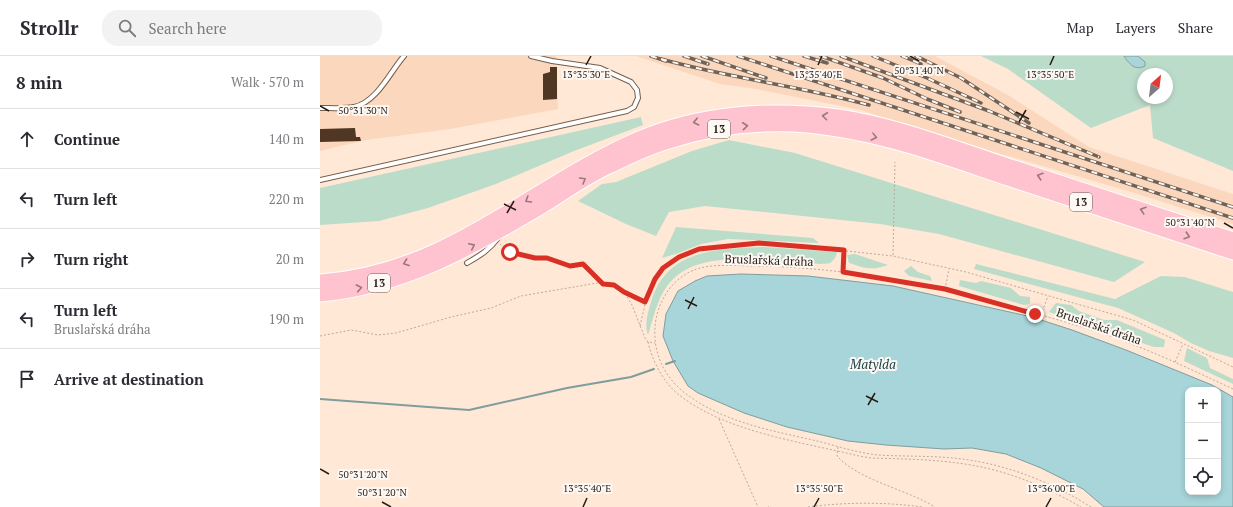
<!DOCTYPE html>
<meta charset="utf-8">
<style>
body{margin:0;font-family:"PT Serif",serif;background:#f2f2f3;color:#2b2b33}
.controls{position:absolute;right:12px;bottom:12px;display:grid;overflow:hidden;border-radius:8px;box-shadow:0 2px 6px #0003}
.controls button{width:36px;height:36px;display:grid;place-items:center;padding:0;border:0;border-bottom:1px solid #e1e1e2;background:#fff;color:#2b2b33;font:20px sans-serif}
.compass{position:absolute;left:817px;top:12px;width:36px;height:36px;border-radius:50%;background:#fff;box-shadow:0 2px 6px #0003;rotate:28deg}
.stop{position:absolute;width:12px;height:12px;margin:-9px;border:3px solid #d93025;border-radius:50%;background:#fff}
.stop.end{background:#d93025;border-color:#fff;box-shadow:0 1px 4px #0008}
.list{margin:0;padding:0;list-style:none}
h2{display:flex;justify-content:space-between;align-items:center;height:52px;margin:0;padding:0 16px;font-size:17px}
h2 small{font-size:13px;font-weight:400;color:#7c7c81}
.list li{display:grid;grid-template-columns:26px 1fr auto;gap:12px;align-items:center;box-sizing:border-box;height:60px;padding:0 16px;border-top:1px solid #e1e1e2}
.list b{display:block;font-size:15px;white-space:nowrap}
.list p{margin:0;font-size:13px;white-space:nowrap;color:#7c7c81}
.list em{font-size:13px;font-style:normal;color:#7c7c81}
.icon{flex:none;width:22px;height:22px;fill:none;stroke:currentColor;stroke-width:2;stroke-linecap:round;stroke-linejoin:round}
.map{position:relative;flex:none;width:913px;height:451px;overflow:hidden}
header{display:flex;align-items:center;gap:24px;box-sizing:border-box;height:56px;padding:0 20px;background:#fff;border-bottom:1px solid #e1e1e2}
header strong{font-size:19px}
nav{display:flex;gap:22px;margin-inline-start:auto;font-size:14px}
.search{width:280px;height:36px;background:#f2f2f3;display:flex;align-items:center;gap:10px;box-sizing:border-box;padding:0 14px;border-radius:16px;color:#7c7c81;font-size:15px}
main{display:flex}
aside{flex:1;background:#fff}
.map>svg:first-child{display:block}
.built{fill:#fbd8bd}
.green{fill:#bcdcca;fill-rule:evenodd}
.water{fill:#a7d5d9;stroke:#809d9e;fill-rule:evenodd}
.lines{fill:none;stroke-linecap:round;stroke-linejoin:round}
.stream{stroke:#809d9e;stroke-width:2}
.building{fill:#503723}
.lane-casing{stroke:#755d4a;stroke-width:6}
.highway-casing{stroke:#fff;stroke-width:17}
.path{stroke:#bdaa9b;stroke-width:1;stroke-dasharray:2 2;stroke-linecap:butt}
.lane{stroke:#fff;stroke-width:4}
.highway{stroke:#fec3ce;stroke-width:15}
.rail-casing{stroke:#706256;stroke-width:3.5}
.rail{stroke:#fef8f4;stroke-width:2;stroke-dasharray:6;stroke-linecap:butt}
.oneway{stroke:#9c777a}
.route{stroke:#d93025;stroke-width:5}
.ticks{fill:none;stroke:#251b13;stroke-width:1.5}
.labels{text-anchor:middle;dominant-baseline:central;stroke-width:4;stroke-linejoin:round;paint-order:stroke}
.shield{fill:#fef8f4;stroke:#665d56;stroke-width:1}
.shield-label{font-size:11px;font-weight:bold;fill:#251b13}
.street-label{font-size:12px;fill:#251b13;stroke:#fef8f4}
.water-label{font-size:13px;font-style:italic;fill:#184246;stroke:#fef8f4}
.ticks-label{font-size:10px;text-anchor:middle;fill:#251b13;stroke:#fef8f4;stroke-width:4;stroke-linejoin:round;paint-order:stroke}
</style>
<header>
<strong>Strollr</strong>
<div class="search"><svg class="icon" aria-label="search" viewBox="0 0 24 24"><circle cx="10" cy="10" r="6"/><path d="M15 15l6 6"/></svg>Search here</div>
<nav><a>Map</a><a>Layers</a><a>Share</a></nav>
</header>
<main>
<aside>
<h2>8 min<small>Walk · 570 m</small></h2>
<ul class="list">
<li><svg class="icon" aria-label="ahead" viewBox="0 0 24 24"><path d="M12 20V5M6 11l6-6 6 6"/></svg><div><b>Continue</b></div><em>140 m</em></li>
<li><svg class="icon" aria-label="left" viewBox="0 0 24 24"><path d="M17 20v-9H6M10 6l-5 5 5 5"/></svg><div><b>Turn left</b></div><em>220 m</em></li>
<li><svg class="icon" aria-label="right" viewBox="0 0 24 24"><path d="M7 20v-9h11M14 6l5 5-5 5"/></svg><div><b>Turn right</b></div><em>20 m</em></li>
<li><svg class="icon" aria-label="left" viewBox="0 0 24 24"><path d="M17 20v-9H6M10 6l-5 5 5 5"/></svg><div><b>Turn left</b><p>Bruslařská dráha</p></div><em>190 m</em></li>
<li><svg class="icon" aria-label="arrive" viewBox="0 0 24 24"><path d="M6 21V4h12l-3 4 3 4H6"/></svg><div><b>Arrive at destination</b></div></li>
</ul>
</aside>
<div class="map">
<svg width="913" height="451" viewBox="0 0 913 451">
<rect width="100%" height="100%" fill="#ffe8d6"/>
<g class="built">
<path d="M0 0H236L238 53 130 73 46 84 0 95Z"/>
<path d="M316 0H615L688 39 769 91 913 138V168L811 136 606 76 541 54 436 33 400 28Z"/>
</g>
<g class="green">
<path d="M661 0H804L810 9 819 1 818 0H913V115L833 82 830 49 771 72 688 13ZM823 18H847V42H823Z"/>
<path d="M321 61 323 69 254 95 176 128 108 152 59 165 0 169V132Z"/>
<path d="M409 84 475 97 825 206 794 226 619 178 560 168 385 150 349 156 336 180 306 168 258 145 282 128 296 126 372 95Z"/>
<path d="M356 171 493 182 499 187 408 183 381 188 359 197 342 202Z"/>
<path d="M445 191 517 196 516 200C515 202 512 206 510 207 503 209 486 207 479 207 438 205 375 192 347 230 337 244 333 263 328 279 324 268 328 256 331 246 347 192 398 193 445 191Z"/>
<path d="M535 198 568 209C552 215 544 212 529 207L527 199Z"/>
<path d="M656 208 795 243 841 220 865 221 913 236V302L889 295 871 287 854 277 798 252 654 213Z"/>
<path d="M591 210 598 216 610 220 612 225 589 220 584 215Z"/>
<path d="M640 224 656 227 661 225 691 232 700 240 710 241V248L704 249 639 230Z"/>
<path d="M736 247 751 249 759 255 784 264H797L845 284 844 291H834L729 256Z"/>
<path d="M867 292 887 302 890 312 913 323V328L864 305Z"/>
</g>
<g class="water">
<path d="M804 0H818L825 6V10C815 15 809 8 804 0Z"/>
<path d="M421 218 488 220 573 230 712 261 752 274 806 294 892 329 913 341V451H784L763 433 721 412 686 398 652 392 624 393 566 389 528 385 467 371 424 357 378 337 368 330 353 305 343 280 346 258 358 235 375 225 387 220ZM868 334H898V436H868Z"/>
</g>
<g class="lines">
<g class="stream">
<path d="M346 308 355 305"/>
<path d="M0 343 149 354 247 332 311 321 334 313"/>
</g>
</g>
<g class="building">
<path d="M230 11H237V43L223 44V18L230 16Z"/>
<path d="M35 72 36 81H40L41 85 0 86V73Z"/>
</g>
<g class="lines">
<g class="lane-casing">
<g id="lane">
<path d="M0 52C11 52 24 53 34 51 57 46 70 16 84 0"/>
<path d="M0 124 307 55 314 51 318 42 317 34 311 26 280 12 232 5 211 0"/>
<path d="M147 207C161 199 169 194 179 181"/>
</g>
</g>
<g class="highway-casing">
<g id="highway">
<path d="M0 226C42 223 83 211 121 193 189 161 248 114 317 84 380 57 451 52 518 61 580 70 641 95 700 114 771 137 842 160 913 184"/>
<path d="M0 238C84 230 149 193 220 151 243 137 266 120 291 109 309 100 326 92 345 86 400 68 460 63 518 73 577 82 634 104 691 123 765 147 839 171 913 196"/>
</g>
</g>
<g class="path">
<path d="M180 188 187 195 200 199 215 202H227L250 210 263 208 283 227"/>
<path d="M573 199 575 106"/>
<path d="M523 215V194"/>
<path d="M625 233 629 213"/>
<path d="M305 237 324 245"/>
<path d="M721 259 728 240"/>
<path d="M320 270 327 240 335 223 348 207 359 201 379 193 391 191 439 187 481 190 573 200 646 216 736 242 813 264 913 311"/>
<path d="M0 280 31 274 58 279 76 277 131 261 171 252 201 240 277 227 294 229 302 234 306 239 312 249 325 282 328 286 335 287"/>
<path d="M328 286C332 304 343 326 358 338 405 376 482 386 539 400L551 402C580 403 609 403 637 407 681 412 723 429 761 451"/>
<path d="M855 306 863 288"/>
<path d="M399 363 438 451"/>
<path d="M518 391 517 400C540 425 586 433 615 451"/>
<path d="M448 451H449"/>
<path d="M488 451C526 446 565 446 603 451"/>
<path d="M771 451C736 429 696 412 655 405 623 399 591 401 558 399 538 397 517 390 497 385 454 375 406 367 369 340 347 325 333 300 335 272 336 248 351 223 374 214 391 207 418 210 437 210 499 211 562 220 623 233 647 238 671 245 694 252 725 260 757 269 787 279 831 294 872 314 913 333"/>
</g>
<use href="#lane" class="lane"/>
<use href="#highway" class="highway"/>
<g class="rail-casing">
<g id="rail">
<path d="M331 0 346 5"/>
<path d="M364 0 388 8"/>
<path d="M382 0 446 22"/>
<path d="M418 0 913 162"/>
<path d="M451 0 913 151"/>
<path d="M484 0 507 7"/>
<path d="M501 0 563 22 607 43 640 56"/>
<path d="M521 0 669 55 779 101"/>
<path d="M553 0 607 22 661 47"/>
<path d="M582 0 601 8"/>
<path d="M596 0 641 22 709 67"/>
<path d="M341 3C409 22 480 30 549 49"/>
</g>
</g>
<use href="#rail" class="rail"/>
</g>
<defs><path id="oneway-chevron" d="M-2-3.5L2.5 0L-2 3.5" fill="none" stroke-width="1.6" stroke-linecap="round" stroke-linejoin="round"/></defs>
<g class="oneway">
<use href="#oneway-chevron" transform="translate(505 60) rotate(-173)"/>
<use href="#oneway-chevron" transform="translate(376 66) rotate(167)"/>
<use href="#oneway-chevron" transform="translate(425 70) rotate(-6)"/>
<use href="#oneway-chevron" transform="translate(554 81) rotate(14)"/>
<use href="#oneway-chevron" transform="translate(720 120) rotate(-162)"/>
<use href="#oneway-chevron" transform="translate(263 124) rotate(-30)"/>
<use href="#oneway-chevron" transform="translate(208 144) rotate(149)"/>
<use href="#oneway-chevron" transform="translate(823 154) rotate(-162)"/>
<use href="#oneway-chevron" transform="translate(867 180) rotate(18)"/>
<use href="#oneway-chevron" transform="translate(152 190) rotate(-26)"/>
<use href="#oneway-chevron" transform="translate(86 207) rotate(160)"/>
<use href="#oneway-chevron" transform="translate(39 232) rotate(-11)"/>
</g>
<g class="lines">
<path class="route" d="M190 196 215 202H227L250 210 263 208 283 228 294 229 304 236 325 246 335 223 343 212 359 201 379 193 439 187 524 194 523 216 625 233 715 258"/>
</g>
<path class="ticks" d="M590 0 599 5M266 9 271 0M498 9 502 0M730 9 734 0M0 50 9 55M696 56 709 63M699 66 706 54M184 148 196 154M187 157 194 145M904 167 913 172M365 244 377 250M368 253 374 241M546 340 558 346M548 349 555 337M0 413 9 418M62 446 71 451M263 451 267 442M494 451 499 442M726 451 731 442"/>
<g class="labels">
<g class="shield">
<rect x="388" y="64" width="22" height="18" rx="3"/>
<rect x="750" y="137" width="22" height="18" rx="3"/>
<rect x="48" y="218" width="22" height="18" rx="3"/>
</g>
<g class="shield-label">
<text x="399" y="73">13</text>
<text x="761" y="146">13</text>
<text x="59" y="227">13</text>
</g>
<g class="street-label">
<text transform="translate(449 204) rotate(2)">Bruslařská dráha</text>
<text transform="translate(779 270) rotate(19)">Bruslařská dráha</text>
</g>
<g class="water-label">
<text x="553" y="308">Matylda</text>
</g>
</g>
<g class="ticks-label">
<text x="599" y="18">50°31'40"N</text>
<text x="266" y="22">13°35'30"E</text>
<text x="498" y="22">13°35'40"E</text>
<text x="730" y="22">13°35'50"E</text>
<text x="43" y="58">50°31'30"N</text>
<text x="870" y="170">50°31'40"N</text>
<text x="43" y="422">50°31'20"N</text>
<text x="267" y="436">13°35'40"E</text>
<text x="499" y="436">13°35'50"E</text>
<text x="731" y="436">13°36'00"E</text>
<text x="62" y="440">50°31'20"N</text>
</g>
</svg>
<div class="controls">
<button>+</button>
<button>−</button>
<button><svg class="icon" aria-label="locate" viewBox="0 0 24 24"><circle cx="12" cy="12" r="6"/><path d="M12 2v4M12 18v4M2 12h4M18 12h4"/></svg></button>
</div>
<svg class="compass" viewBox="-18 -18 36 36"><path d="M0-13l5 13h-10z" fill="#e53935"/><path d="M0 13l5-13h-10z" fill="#7c7c81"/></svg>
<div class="stop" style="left:190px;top:196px"></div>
<div class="stop end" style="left:715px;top:258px"></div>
</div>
</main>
